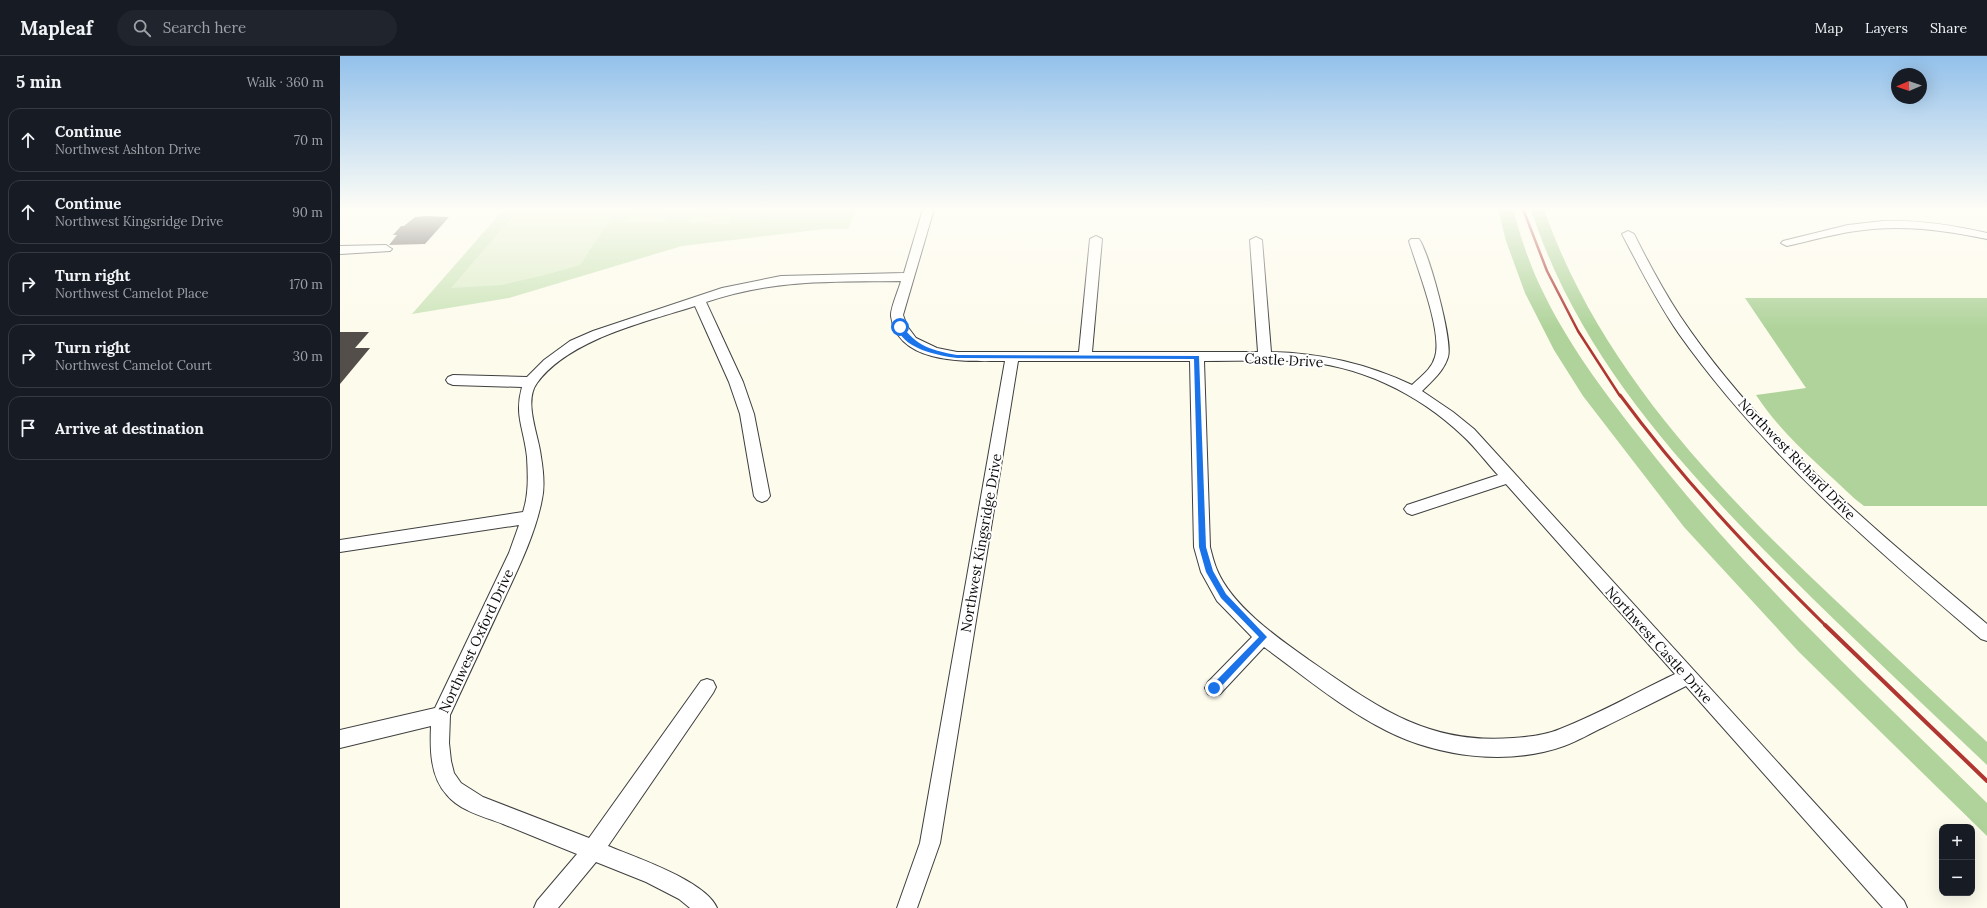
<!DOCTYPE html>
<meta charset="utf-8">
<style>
body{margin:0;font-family:Lora,serif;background:#20242c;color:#f1f3f6}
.controls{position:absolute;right:12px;bottom:12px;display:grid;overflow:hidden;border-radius:8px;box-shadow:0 4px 16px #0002}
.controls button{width:36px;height:36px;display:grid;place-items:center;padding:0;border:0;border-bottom:1px solid #363941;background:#171b24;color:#f1f3f6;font:20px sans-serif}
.compass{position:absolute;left:1551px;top:12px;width:36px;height:36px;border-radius:50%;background:#171b24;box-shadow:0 4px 16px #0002;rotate:268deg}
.stop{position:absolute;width:12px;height:12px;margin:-9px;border:3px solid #1a73e8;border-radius:50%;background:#fff}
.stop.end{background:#1a73e8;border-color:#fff;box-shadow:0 1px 4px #0008}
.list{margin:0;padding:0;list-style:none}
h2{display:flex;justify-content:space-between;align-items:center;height:52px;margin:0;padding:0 16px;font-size:17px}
h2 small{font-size:13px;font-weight:400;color:#9ea1a6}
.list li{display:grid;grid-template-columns:26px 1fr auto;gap:12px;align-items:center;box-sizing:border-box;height:64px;margin:0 8px 8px;padding:0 8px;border:1px solid #363941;border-radius:12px}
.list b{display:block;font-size:15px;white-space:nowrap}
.list p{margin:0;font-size:13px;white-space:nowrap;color:#9ea1a6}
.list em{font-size:13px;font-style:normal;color:#9ea1a6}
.icon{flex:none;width:22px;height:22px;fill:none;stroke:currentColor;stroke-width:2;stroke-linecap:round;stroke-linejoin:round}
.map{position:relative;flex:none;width:1647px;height:852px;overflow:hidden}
header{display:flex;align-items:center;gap:24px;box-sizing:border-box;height:56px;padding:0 20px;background:#171b24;border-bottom:1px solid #363941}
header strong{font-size:19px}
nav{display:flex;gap:22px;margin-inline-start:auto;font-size:14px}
.search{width:280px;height:36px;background:#20242c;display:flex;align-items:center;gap:10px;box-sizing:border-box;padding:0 14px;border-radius:22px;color:#9ea1a6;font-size:15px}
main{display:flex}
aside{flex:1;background:#171b24}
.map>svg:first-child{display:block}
.green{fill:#cce4b9}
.forest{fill:#afd39a}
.pitch{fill:#ddecca}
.building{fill:#534e49}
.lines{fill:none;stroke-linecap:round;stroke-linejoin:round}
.minor-casing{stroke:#3f3f3f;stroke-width:2}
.minor{fill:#fff;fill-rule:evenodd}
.rail-far2{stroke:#af3631;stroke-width:2.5}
.rail-far1{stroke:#af3631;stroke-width:3}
.rail{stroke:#af3631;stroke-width:4}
.route{fill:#1a73e8}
.labels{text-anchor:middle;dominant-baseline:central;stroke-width:4;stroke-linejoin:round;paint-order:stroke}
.street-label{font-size:14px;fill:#0c0c0c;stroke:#fff}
</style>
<header>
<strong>Mapleaf</strong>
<div class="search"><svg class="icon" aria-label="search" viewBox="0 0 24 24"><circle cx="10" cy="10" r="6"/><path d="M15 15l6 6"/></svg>Search here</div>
<nav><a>Map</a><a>Layers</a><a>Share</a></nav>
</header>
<main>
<aside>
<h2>5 min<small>Walk · 360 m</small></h2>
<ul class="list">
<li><svg class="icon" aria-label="ahead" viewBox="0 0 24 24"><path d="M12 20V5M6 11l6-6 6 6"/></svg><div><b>Continue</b><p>Northwest Ashton Drive</p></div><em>70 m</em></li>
<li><svg class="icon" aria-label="ahead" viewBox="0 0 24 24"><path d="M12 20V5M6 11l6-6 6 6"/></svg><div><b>Continue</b><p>Northwest Kingsridge Drive</p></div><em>90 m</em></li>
<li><svg class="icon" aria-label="right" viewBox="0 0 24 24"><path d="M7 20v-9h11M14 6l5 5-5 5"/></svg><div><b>Turn right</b><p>Northwest Camelot Place</p></div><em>170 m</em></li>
<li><svg class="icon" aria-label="right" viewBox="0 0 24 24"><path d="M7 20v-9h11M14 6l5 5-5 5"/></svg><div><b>Turn right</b><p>Northwest Camelot Court</p></div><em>30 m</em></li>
<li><svg class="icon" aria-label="arrive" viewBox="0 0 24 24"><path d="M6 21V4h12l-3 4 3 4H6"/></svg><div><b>Arrive at destination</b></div></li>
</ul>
</aside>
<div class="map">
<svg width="1647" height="852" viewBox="0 0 1647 852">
<rect width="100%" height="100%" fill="#fdfbec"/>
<path class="green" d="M164 153H516L508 173H484L342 190 169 242 72 258Z"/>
<g class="forest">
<path d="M1158 153H1173C1181 183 1191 213 1205 240 1231 293 1268 341 1304 387 1406 518 1529 631 1647 747V780L1459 596 1344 471 1243 340 1214 294 1185 237 1166 185Z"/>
<path d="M1191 153H1204C1258 309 1375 431 1493 542 1544 590 1595 638 1647 686V709C1580 645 1512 582 1447 517 1342 412 1237 298 1191 153Z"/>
<path d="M1405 242H1647V450H1524L1515 443C1481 410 1442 379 1416 339L1466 332Z"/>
</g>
<g class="pitch">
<path d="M179 153H277L240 209 205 219 162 229 111 232Z"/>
<path d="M291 156H331L324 167H283Z"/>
<path d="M354 156 394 157 388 168 347 167Z"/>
</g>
<g class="building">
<path d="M87 160 109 161 85 188 49 189 57 179H53L61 170H64L75 161Z"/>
<path d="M0 276H29L15 292H30L0 328Z"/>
</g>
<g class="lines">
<g class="minor-casing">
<g id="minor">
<path d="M583 153H594L563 259 567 270 576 282 597 292 617 296H739L750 183 756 180 762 183 752 296H918L910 184 916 181 922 184 931 296C980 297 1028 308 1072 329 1080 321 1092 313 1095 301 1103 276 1077 212 1069 185L1071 183H1079C1089 197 1113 285 1108 301 1104 315 1092 325 1082 335L1113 356 1134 373 1564 845 1567 852H1543L1346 630C1319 644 1292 657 1264 671 1251 677 1238 685 1224 690 1168 710 1099 701 1047 675 1003 653 964 620 924 591L880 638 874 640 868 638 865 632 868 626 912 581 877 545 861 516 854 491 850 305H678L600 787 577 852H557L580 787 665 305C629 305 558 310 551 260 550 253 559 233 561 225 491 226 434 223 366 246L403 326 414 358 430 440 427 444 422 446 417 444 414 440 400 358 389 326 355 250C306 266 229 283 197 327 183 346 199 380 201 401 203 413 205 430 202 443 196 476 179 511 165 541 146 581 128 620 110 659L109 687 111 705 114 717 121 727 143 741 249 782 361 625 367 623 373 625 376 631 373 637 268 790C295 801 366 825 377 852H350L339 843 306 826 256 806 218 852H194L197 845 237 798C212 788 188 778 163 768 145 761 120 755 107 739 90 721 90 693 91 670L0 692V674L95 652 169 497 179 469 0 496V484L183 456C189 438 188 419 187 401 184 372 174 360 182 331L113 329 108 327 106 324 108 321 113 319 187 321 204 304 230 285 253 275 382 232 441 220 564 217ZM864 305C894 305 925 304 955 305 1018 308 1078 337 1123 380 1136 392 1146 406 1158 419L1067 449 1064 453 1067 457 1072 459 1166 428 1335 618C1297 636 1259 658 1220 673 1206 679 1189 681 1173 682 1086 689 1036 650 969 604 938 582 892 550 877 514 874 507 872 499 870 491Z"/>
<path d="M1543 165C1578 164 1612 169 1647 177V183C1604 174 1560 168 1516 175 1493 178 1470 185 1447 190L1441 187 1443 185 1508 169Z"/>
<path d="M1288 175 1294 178C1308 206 1323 234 1340 260 1421 381 1537 475 1647 568V585L1641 583C1532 490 1423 396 1339 278 1317 246 1300 212 1282 178Z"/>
<path d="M46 189 52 193 50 195 0 198V190Z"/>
</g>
</g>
<use href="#minor" class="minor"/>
<path class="rail-far2" d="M1183 153 1207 215 1238 275 1280 340"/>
<path class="rail-far1" d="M1280 339C1342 423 1412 497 1486 570"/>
<path class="rail" d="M1485 569 1647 725"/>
</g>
<linearGradient id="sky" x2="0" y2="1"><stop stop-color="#93c1eb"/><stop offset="0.56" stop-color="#fefdf6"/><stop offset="1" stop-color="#fefdf6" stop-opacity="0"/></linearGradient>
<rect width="1647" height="273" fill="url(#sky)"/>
<path class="route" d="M558 269H562C575 290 594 295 617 299L859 300 866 491 873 515 886 538 927 581 877 635H871V630L919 581 881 542 866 516 859 491 854 303 617 302C600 300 558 292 558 269Z"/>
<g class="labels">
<g class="street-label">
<text transform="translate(944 304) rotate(3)">Castle Drive</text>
<text transform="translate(1457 403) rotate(46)">Northwest Richard Drive</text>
<text transform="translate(641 487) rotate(-80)">Northwest Kingsridge Drive</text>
<text transform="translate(136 585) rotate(-65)">Northwest Oxford Drive</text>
<text transform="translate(1319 589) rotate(48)">Northwest Castle Drive</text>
</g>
</g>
</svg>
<div class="controls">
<button>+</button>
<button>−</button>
</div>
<svg class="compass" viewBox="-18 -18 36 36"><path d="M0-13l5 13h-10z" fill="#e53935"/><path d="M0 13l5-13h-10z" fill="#9ea1a6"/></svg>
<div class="stop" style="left:560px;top:271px"></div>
<div class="stop end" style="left:874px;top:632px"></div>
</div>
</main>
